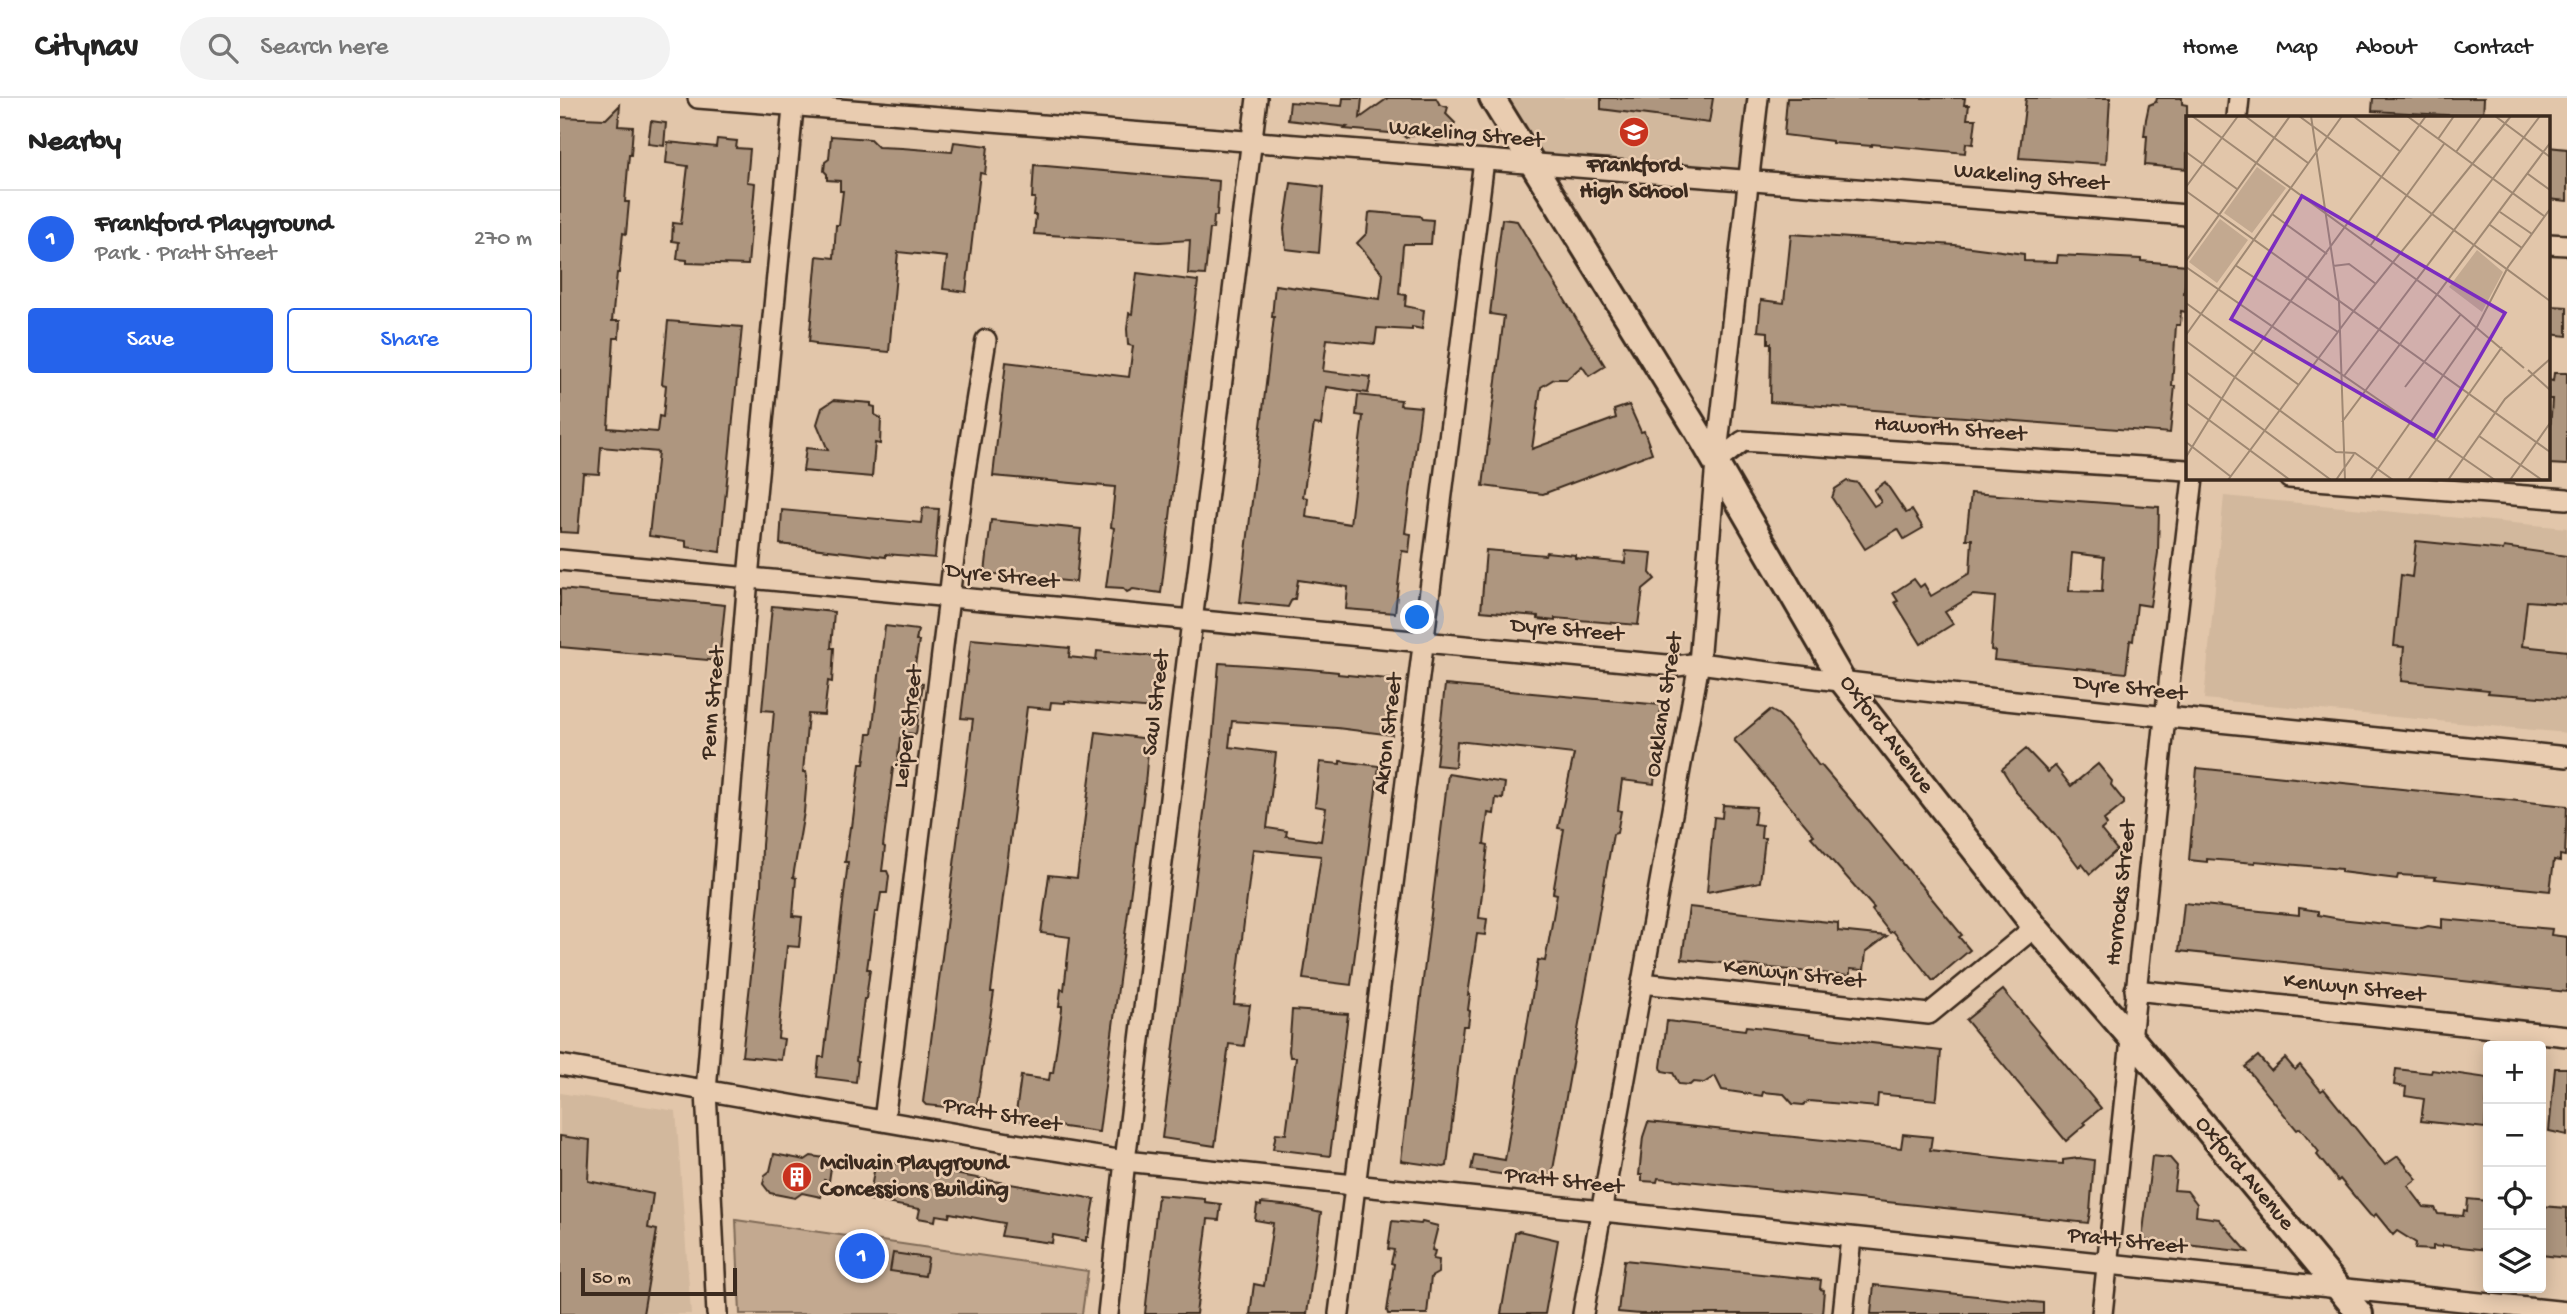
<!DOCTYPE html>
<meta charset="utf-8">
<style>
body{margin:0;font-family:"Gochi Hand",sans-serif;background:#f2f2f2;color:#222}
.controls{position:absolute;right:21px;bottom:21px;display:grid;overflow:hidden;border-radius:7px;box-shadow:0 4px 18px #0003}
.controls button{width:63px;height:63px;display:grid;place-items:center;padding:0;border:0;border-bottom:2px solid #e0e0e0;background:#fff;color:#222;font:35px sans-serif}
.scale{position:absolute;left:21px;bottom:18px;width:156px;box-sizing:border-box;padding-left:7px;border:4px solid #3b2a1e;border-top:0;font-size:19px;line-height:24px;white-space:nowrap;color:#3b2a1e;-webkit-text-stroke:5px #e9ccb0;paint-order:stroke}
.you{position:absolute;left:858px;top:520px;width:24px;height:24px;margin:-18px;border:5px solid #fff;border-radius:50%;background:#1a73e8;box-shadow:0 0 0 10px #1a73e833}
.badge{display:grid;place-items:center;width:46px;height:46px;border-radius:50%;background:#2563eb;color:#fff;font-size:23px;font-weight:700}
.pin{position:absolute;translate:-50% -50%;border:4px solid #fff;box-shadow:0 2px 7px #0006}
.list{margin:0;padding:0;list-style:none}
h2{display:flex;justify-content:space-between;align-items:center;height:91px;margin:0;padding:0 28px;font-size:30px}
h2 small{font-size:23px;font-weight:400;color:#767676}
.list li{display:grid;grid-template-columns:46px 1fr auto;gap:21px;align-items:center;box-sizing:border-box;height:98px;padding:0 28px;border-top:2px solid #e0e0e0}
.list b{display:block;font-size:26px;white-space:nowrap}
.list p{margin:0;font-size:23px;white-space:nowrap;color:#767676}
.list em{font-size:23px;font-style:normal;color:#767676}
.actions{display:flex;gap:14px;padding:21px 28px}
.actions a{flex:1;padding:16px 0;border:2px solid #2563eb;border-radius:7px;text-align:center;font-size:24px;color:#2563eb}
.actions .main{background:#2563eb;color:#fff}
.icon{flex:none;width:38px;height:38px;fill:none;stroke:currentColor;stroke-width:2;stroke-linecap:round;stroke-linejoin:round}
.map{position:relative;flex:none;width:2007px;height:1216px;overflow:hidden}
header{display:flex;align-items:center;gap:42px;box-sizing:border-box;height:98px;padding:0 35px;background:#fff;border-bottom:2px solid #e0e0e0}
header strong{font-size:33px}
nav{display:flex;gap:38px;margin-inline-start:auto;font-size:24px}
.search{width:490px;height:63px;background:#f2f2f2;display:flex;align-items:center;gap:18px;box-sizing:border-box;padding:0 24px;border-radius:38px;color:#767676;font-size:26px}
main{display:flex}
aside{flex:1;background:#fff}
.map>svg:first-child{display:block}
.built{fill:#d2b89d}
.green{fill:#c3a990;stroke:#7f6a57;stroke-width:2}
.building{fill:#ae967f;stroke:#3b2a1e;stroke-width:2;fill-rule:evenodd}
.lines{fill:none;stroke-linecap:round;stroke-linejoin:round}
.minor-casing{stroke:#3b2a1e;stroke-width:24}
.tertiary-casing{stroke:#3b2a1e;stroke-width:30}
.minor{stroke:#e9ccb0;stroke-width:19}
.tertiary{stroke:#e9ccb0;stroke-width:24}
.labels{text-anchor:middle;dominant-baseline:central;stroke-width:5;stroke-linejoin:round;paint-order:stroke}
.street-label{font-size:23px;fill:#3b2a1e;stroke:#e9ccb0}
.poi-label{font-size:23px;font-weight:bold;fill:#3b2a1e;stroke:#e9ccb0}
.inset-road{fill:none;stroke:#9f8872;stroke-width:2}
.view{fill:#7b2cbf;fill-opacity:0.15;stroke:#7b2cbf;stroke-width:3.5}
.inset-edge{fill:none;stroke:#3b2a1e;stroke-width:3.5}
</style>
<header>
<strong>Citynav</strong>
<div class="search"><svg class="icon" aria-label="search" viewBox="0 0 24 24"><circle cx="10" cy="10" r="6"/><path d="M15 15l6 6"/></svg>Search here</div>
<nav><a>Home</a><a>Map</a><a>About</a><a>Contact</a></nav>
</header>
<main>
<aside>
<h2>Nearby<small></small></h2>
<ul class="list">
<li><span class="badge">1</span><div><b>Frankford Playground</b><p>Park · Pratt Street</p></div><em>270 m</em></li>
</ul>
<div class="actions"><a class="main">Save</a><a>Share</a></div>
</aside>
<div class="map">
<svg width="2007" height="1216" viewBox="0 0 2007 1216">
<rect width="100%" height="100%" fill="#e2c6aa"/>
<filter id="ink" filterUnits="userSpaceOnUse"><feTurbulence type="fractalNoise" baseFrequency=".0143" numOctaves="2"/><feDisplacementMap in="SourceGraphic" scale="14" xChannelSelector="R" yChannelSelector="G"/><feConvolveMatrix kernelMatrix="1 2 1 2 8 2 1 2 1" color-interpolation-filters="sRGB"/></filter>
<g filter="url(#ink)">
<g class="built">
<path d="M933 0H1198L1188 82 975 67Z"/>
<path d="M1664 398 2007 430V635L1644 601Z"/>
<path d="M0 995 116 1013 131 1216H0Z"/>
</g>
<path class="green" d="M176 1122 528 1173 522 1216H180Z"/>
<g class="building">
<path d="M783 0H802L800 20 828 0H876L880 7 888 9 886 16 895 25 886 40 877 43 873 39 851 37 846 40 841 36 784 31 787 29 728 22 730 4 782 8Z"/>
<path d="M1041 0H1153L1149 25 1041 11Z"/>
<path d="M1227 0H1405L1404 7H1409L1407 21H1416L1413 46 1406 45 1405 55 1312 46V48L1272 45V43L1224 37Z"/>
<path d="M1466 0H1550L1546 66 1459 60Z"/>
<path d="M1597 0H1622V6L1627 7V71L1585 67 1587 38H1584L1586 21 1589 7 1596 4Z"/>
<path d="M1813 0H1924L1923 19 1812 13Z"/>
<path d="M60 7 58 28 73 29 71 57H69L65 104H69L66 136 63 135 59 175H57L52 223H60L59 240H54L48 330 97 334 99 318 103 319 106 287 102 286 108 223 182 229 160 454 126 449V443L89 438 98 354 41 349 39 376 23 375 18 435 0 434V19L46 21Z"/>
<path d="M91 23 106 25 104 48 88 46Z"/>
<path d="M271 38 310 41 318 49 342 50 392 54 394 44 428 48 425 76 420 75 406 194 383 191 387 159 338 154 329 254 256 247V245L249 244 257 158 274 160 276 127H279L283 93H280V83L267 82V76L264 73 265 64 269 61Z"/>
<path d="M157 41 177 43 176 50 190 51 187 84 195 85 188 167 127 165V162L117 161 119 144 112 143 113 125 121 126 128 68 106 65 108 44 156 49Z"/>
<path d="M1988 49 2007 51V103L1988 101Z"/>
<path d="M474 67 659 83 657 118H654L653 131H650L645 177 628 176 630 142 599 144 474 136 476 117H473L475 100H472Z"/>
<path d="M731 85 764 89 759 155 726 151 724 131Z"/>
<path d="M811 114 860 118 862 121 873 122 871 146H844L843 148 839 196 846 197 845 208 864 212 862 231 852 229V232L817 230 815 246 767 241 763 273 811 279 808 295 766 289 761 327 754 326 743 399 748 400 746 419 790 426 803 318 796 317 798 297 841 302 840 307 861 309 845 435 851 436 849 454 842 453 835 515 786 511 788 489 738 482 735 501H732L728 509 680 504 714 219H712L715 187 820 201 823 176 797 145 807 135 809 115Z"/>
<path d="M942 121 957 123 1045 268 1029 278 1022 268 1007 281H994L981 289 972 351 1056 320 1054 312 1069 307 1081 334 1084 333 1092 355 983 396 923 388 944 218 930 216Z"/>
<path d="M1231 136 1395 147 1464 156V163L1497 164 1498 157 1581 161V163L1627 167 1624 196H1627L1626 214 1621 213 1620 227H1616L1612 288H1615L1610 335 1210 304 1211 245H1208V234L1198 233 1201 202 1224 205Z"/>
<path d="M577 175 638 183 601 495 573 491 567 494 563 490 546 489 554 430 551 429 555 389 433 378 446 264 569 279 573 248 568 247 567 231 569 215 572 216Z"/>
<path d="M1991 208 2007 209V238L1989 236Z"/>
<path d="M1994 275H2007V367L1988 366 1992 301H1988V282L1993 283Z"/>
<path d="M274 302 311 305V308L315 309V317L321 320 320 346 315 345 312 379 243 373 246 350 268 352 257 326 262 310Z"/>
<path d="M1287 383 1298 385 1314 408 1321 404 1314 392 1325 384 1346 415 1352 412 1363 430 1344 441 1338 431 1305 451 1272 400 1275 391Z"/>
<path d="M1411 395 1599 409 1598 455 1590 508 1577 506 1573 543 1570 542 1566 575 1434 562 1435 553 1431 552 1435 499 1413 497 1385 514 1393 526 1361 546 1335 504 1338 503 1333 495 1354 481 1360 489 1364 486 1371 498 1410 475 1412 441H1406ZM1512 455 1544 459 1542 494 1509 493Z"/>
<path d="M363 410 379 411 375 460 326 456V459L220 446 222 412 361 425Z"/>
<path d="M431 422 521 431 516 484 425 475Z"/>
<path d="M1856 443 1943 452 1944 449 2007 458V506L1967 503 1962 548 2007 553V601L1928 595 1929 592 1841 583 1844 549 1834 548 1841 477 1852 479Z"/>
<path d="M926 452 985 457 986 454 1015 457V460L1065 465 1066 453 1092 455 1090 475 1095 481 1083 491 1078 527 995 520V523L978 521V518L921 513Z"/>
<path d="M0 491 165 507 159 563 0 549Z"/>
<path d="M212 508 274 514 271 550H274L272 584 268 583 264 617 248 616 243 674H246L247 679 244 714 233 779 236 780 233 818 242 819 239 849 227 848 218 940 224 941 221 962 182 958 201 788 202 747 214 613 202 612Z"/>
<path d="M325 528 358 532 356 543H359L353 579 354 584 363 585 356 636 345 635 344 640H340L337 670H333L323 748 325 749 322 773H327L329 778 327 795H321L318 814H315L307 871H310L306 901H304L296 963 298 964 296 984 257 979 259 959H264L288 764H285L290 729H292L300 666H304L308 636H312Z"/>
<path d="M411 541 510 550 509 559 536 562 537 553 601 559 597 608H595L594 611 505 603V605L491 604 490 611 467 609 431 894H434L416 1012 366 1007 363 1004 413 621 401 620Z"/>
<path d="M659 565 749 571 778 574V576L837 582 832 637 777 630 672 623 669 649 716 655 707 730 727 733 726 738 761 743 766 710 755 708 760 664 780 666V663L819 668 791 887 743 881 761 758 693 751 674 906 690 907 684 948 669 946 655 1048 602 1040 651 661Z"/>
<path d="M885 587 1101 607 1094 686 1062 682 1058 712 1061 713 1057 735 1053 736 991 1083 911 1072 914 1057 945 1062 978 862 985 863 991 831 997 796 993 795 1004 731 998 730 1014 656 897 643 895 669 876 667Z"/>
<path d="M1210 612 1219 617 1230 629 1259 668 1261 667 1295 707 1402 837 1399 839 1410 852 1373 883 1333 833 1330 835 1312 812 1314 810 1251 739 1254 737 1174 642Z"/>
<path d="M536 634 589 641 585 686 539 1034 455 1022 461 978 489 982 490 975H493L502 911V908H499L501 891 504 892 510 839 481 835 489 777 517 780Z"/>
<path d="M1466 651 1488 674 1495 668 1511 688 1538 666 1552 683 1551 687 1564 703V706L1544 722 1547 727 1541 732 1557 752 1530 776 1522 766 1519 769 1494 736 1457 695 1442 671Z"/>
<path d="M1637 670 2007 708 2005 758 2000 757V763L1994 762 1990 793 1875 781 1876 779 1838 777 1837 781 1781 774V771L1695 763V765L1647 761V764L1629 762Z"/>
<path d="M888 676 945 685 943 701 936 700 934 716 928 715 924 746 928 747 919 820 927 821 925 837 917 836 908 897H910L908 912 910 913 908 928H903L887 1068 884 1069 841 1063Z"/>
<path d="M1163 707 1196 709 1194 726 1202 727 1201 740H1205L1200 784 1147 794 1154 719 1162 720Z"/>
<path d="M1624 805 1739 817V810L1758 813V817L1780 821 1862 830 1868 828 1882 830V821L1992 831 1991 837 2007 839V894L1619 853Z"/>
<path d="M1129 809 1278 825V833L1327 838 1306 854 1304 872 1290 871V878L1122 861Z"/>
<path d="M1443 892 1541 1010 1524 1024 1526 1026 1506 1043 1406 922Z"/>
<path d="M732 912 788 916 770 1058 713 1051 716 1035 726 1036 736 959H730L729 953Z"/>
<path d="M1107 923 1185 932 1186 928 1205 930 1251 936V938L1381 953 1377 998 1376 1002 1318 996 1317 1009 1249 1003 1243 1007 1233 1006 1224 996 1203 994 1202 998 1162 992 1155 978 1144 985 1133 984 1130 987 1119 986 1113 975 1102 973 1101 969Z"/>
<path d="M1698 958 1711 973 1725 960 1735 972 1740 967 1761 993 1764 991 1825 1067 1838 1058 1857 1081 1848 1088 1864 1109 1875 1110 1878 1116 1903 1118 1904 1112 1907 1113 1908 1101 1928 1103V1152L1882 1147V1149L1873 1148V1152L1855 1151 1856 1145 1837 1133 1833 1137 1816 1116 1813 1119 1810 1117 1780 1081 1778 1083 1757 1057 1759 1054 1740 1030 1737 1032 1685 969Z"/>
<path d="M1995 970H2007V1037L1989 1033Z"/>
<path d="M1836 971 1871 975 1872 972 1928 980 1925 1030 1861 1023 1864 1001 1845 998 1846 989 1834 987Z"/>
<path d="M1088 1024 1341 1050 1343 1036 1372 1039 1370 1052 1489 1065 1503 1066V1062L1519 1060 1534 1062 1530 1114 1528 1125 1098 1080 1097 1084 1082 1083V1077H1079L1083 1039Z"/>
<path d="M0 1038 30 1042 28 1083 93 1096 88 1130 97 1132 83 1216H0Z"/>
<path d="M214 1056 245 1062 251 1058 265 1060 271 1070 269 1083 264 1082 261 1099 242 1095 235 1100 210 1095 203 1086 205 1077 210 1073Z"/>
<path d="M1592 1058 1610 1060 1617 1068 1614 1092 1627 1093 1637 1106 1636 1118 1659 1121 1688 1154 1582 1142Z"/>
<path d="M316 1062 535 1101 528 1139H526V1143L493 1137 492 1145 441 1138 444 1125 427 1122 390 1115 389 1119 376 1117 375 1123 358 1120 360 1111 309 1102Z"/>
<path d="M598 1097 645 1101V1104L661 1106 659 1122 648 1121 636 1216H585Z"/>
<path d="M701 1105 732 1108 761 1115 747 1216H690L694 1186 704 1188 713 1125 695 1122 697 1107 701 1108Z"/>
<path d="M1981 1108 2007 1110V1160L1981 1157Z"/>
<path d="M832 1123 861 1126 862 1124 878 1128 872 1152 875 1153 873 1161 879 1162 878 1175 871 1179 867 1216H828L827 1213 834 1166 831 1165 834 1152 828 1151Z"/>
<path d="M959 1133 998 1142 985 1216H941L955 1135Z"/>
<path d="M333 1155 368 1160 365 1178 330 1173Z"/>
<path d="M1064 1162 1261 1182 1260 1191 1264 1192 1262 1216H1080L1058 1214Z"/>
<path d="M1314 1187 1483 1205V1216H1311Z"/>
</g>
<g class="lines">
<g class="minor-casing">
<g id="minor">
<path d="M138 0 1627 117"/>
<path d="M1677 19 1679 0"/>
<path d="M1988 146 2007 147"/>
<path d="M1156 364 1183 343 1627 372"/>
<path d="M1729 380 2007 401"/>
<path d="M0 462 1117 568 1139 565C1428 604 1717 629 2007 659"/>
<path d="M1082 885 1369 916 1475 829"/>
<path d="M1575 892 2007 938"/>
<path d="M0 967 449 1045 565 1063 2007 1214"/>
<path d="M324 1023 404 379 426 242"/>
<path d="M157 1216 146 993 188 480 234 0"/>
<path d="M548 1216 565 1063 697 0"/>
<path d="M779 1216 924 62"/>
<path d="M1023 1216 1139 565 1156 364 1198 0"/>
<path d="M1283 1216 1291 1140"/>
<path d="M1542 1216 1605 620 1633 380"/>
</g>
</g>
<g class="tertiary-casing">
<path id="tertiary" d="M932 0 1138 334 1283 584 1475 829 1572 941 1800 1216"/>
</g>
<use href="#minor" class="minor"/>
<use href="#tertiary" class="tertiary"/>
</g>
</g>
<defs>
<g id="school-disc" transform="scale(1.575)"><circle r="9.5" fill="#c8321e" stroke="#e9ccb0"/><path d="M0-5L7-2L0 1L-7-2ZM-4 1L0 2.5L4 1V4Q0 6-4 4Z" fill="#fff"/></g>
<g id="building-disc" transform="scale(1.575)"><circle r="9.5" fill="#c8321e" stroke="#e9ccb0"/><path d="M-4-6H4V6H1V3H-1V6H-4ZM-2.5-4.3h1.7v1.8h-1.7ZM.8-4.3h1.7v1.8H.8ZM-2.5-1h1.7V.8h-1.7ZM.8-1h1.7V.8H.8Z" fill="#fff"/></g>
</defs>
<g fill-rule="evenodd">
<use href="#school-disc" x="1074" y="34"/>
<use href="#building-disc" x="237" y="1079"/>
</g>
<g class="labels">
<g class="street-label">
<text transform="translate(906 37) rotate(5)">Wakeling Street</text>
<text transform="translate(1471 80) rotate(5)">Wakeling Street</text>
<text transform="translate(1390 332) rotate(4)">Haworth Street</text>
<text transform="translate(442 479) rotate(6)">Dyre Street</text>
<text transform="translate(1007 533) rotate(5)">Dyre Street</text>
<text transform="translate(1570 591) rotate(6)">Dyre Street</text>
<text transform="translate(154 605) rotate(-85)">Penn Street</text>
<text transform="translate(597 605) rotate(-83)">Saul Street</text>
<text transform="translate(1105 607) rotate(-81)">Oakland Street</text>
<text transform="translate(349 629) rotate(-83)">Leiper Street</text>
<text transform="translate(829 636) rotate(-83)">Akron Street</text>
<text transform="translate(1326 637) rotate(53)">Oxford Avenue</text>
<text transform="translate(1562 795) rotate(-84)">Horrocks Street</text>
<text transform="translate(1234 877) rotate(6)">Kenwyn Street</text>
<text transform="translate(1794 891) rotate(6)">Kenwyn Street</text>
<text transform="translate(442 1018) rotate(10)">Pratt Street</text>
<text transform="translate(1684 1076) rotate(50)">Oxford Avenue</text>
<text transform="translate(1004 1084) rotate(6)">Pratt Street</text>
<text transform="translate(1567 1144) rotate(6)">Pratt Street</text>
</g>
<g class="poi-label">
<text x="1074" y="68">Frankford<tspan x="1074" dy="26">High School</tspan></text>
<text x="260" y="1066" text-anchor="start">Mcilvain Playground<tspan x="260" dy="26">Concessions Building</tspan></text>
</g>
</g>
<g transform="translate(1626 18)">
<rect width="364" height="364" fill="#e2c6aa"/>
<path d="M71 51 100 72 66 117 38 97ZM34 103 62 124 31 167 3 146ZM291 134 317 156 296 196 263 171Z" fill="#c3a990"/>
<path class="inset-road" d="M6 0 253 180 338 252M59 0 122 47M113 0 364 185M125 0 153 186 159 364M167 0 215 36M221 0 358 100M309 0 364 41M252 23 268 0M0 36 51 73M270 36 296 0M342 58 364 74M0 71 52 0M0 75 364 336M314 96 346 118M86 98 141 138M304 109 336 132M184 130 258 28M0 145 104 0M49 149 152 216M147 150 163 148 190 168M0 151 309 364M0 187 113 269M0 219 156 0M0 225 150 336 169 337 207 364M342 254 364 274M0 256 145 364M158 260 354 0M219 271 275 198M0 287 104 364M156 306 364 27M293 320 356 364M0 326 44 360M0 341 49 261 240 0M42 364 166 197 325 0M150 364 168 338M184 364 291 211 322 151 364 93M222 364 316 231M262 364 319 283 364 243M324 364 364 307"/>
<path class="view" d="M116 80 319 197 248 320 45 203Z"/>
<rect width="364" height="364" class="inset-edge"/>
</g>
</svg>
<div class="controls">
<button>+</button>
<button>−</button>
<button><svg class="icon" aria-label="locate" viewBox="0 0 24 24"><circle cx="12" cy="12" r="6"/><path d="M12 2v4M12 18v4M2 12h4M18 12h4"/></svg></button>
<button><svg class="icon" aria-label="layers" viewBox="0 0 24 24"><path d="M12 4l9 5-9 5-9-5zM3 14l9 5 9-5"/></svg></button>
</div>
<div class="scale">50 m</div>
<div class="you"></div>
<div class="pin badge" style="left:302px;top:1158px">1</div>
</div>
</main>
